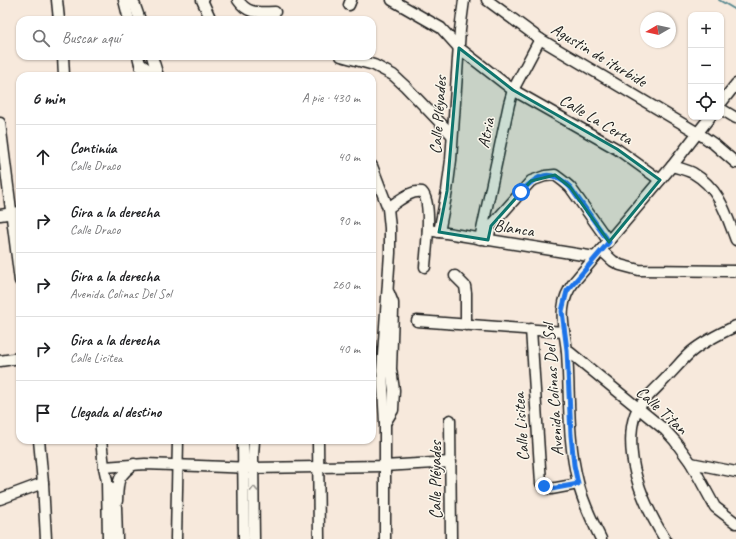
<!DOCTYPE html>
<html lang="es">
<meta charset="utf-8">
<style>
body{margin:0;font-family:Caveat,sans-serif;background:#f6f6f6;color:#202124}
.controls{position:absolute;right:12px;top:12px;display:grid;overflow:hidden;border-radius:8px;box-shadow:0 1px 3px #0004}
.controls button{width:36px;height:36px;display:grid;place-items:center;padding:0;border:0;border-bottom:1px solid #e0e0e0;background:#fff;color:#202124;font:20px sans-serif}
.compass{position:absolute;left:640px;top:12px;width:36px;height:36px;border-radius:50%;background:#fff;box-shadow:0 1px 3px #0004;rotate:261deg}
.stop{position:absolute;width:12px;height:12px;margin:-9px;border:3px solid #1a73e8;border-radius:50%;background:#fff}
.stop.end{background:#1a73e8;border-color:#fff;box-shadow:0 1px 4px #0008}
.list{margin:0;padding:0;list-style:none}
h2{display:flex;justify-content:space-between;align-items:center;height:52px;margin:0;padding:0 16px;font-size:17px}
h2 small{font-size:13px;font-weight:400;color:#757577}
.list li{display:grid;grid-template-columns:26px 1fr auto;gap:12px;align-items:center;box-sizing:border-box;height:64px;padding:0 16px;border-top:1px solid #e0e0e0}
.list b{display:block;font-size:15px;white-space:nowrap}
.list p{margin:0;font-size:13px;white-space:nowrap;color:#757577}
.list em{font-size:13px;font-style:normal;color:#757577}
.icon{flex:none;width:22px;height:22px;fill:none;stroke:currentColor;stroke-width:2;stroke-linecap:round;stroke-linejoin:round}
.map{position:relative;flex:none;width:736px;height:539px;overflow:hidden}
.search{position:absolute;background:#fff;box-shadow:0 1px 3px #0004;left:16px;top:16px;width:360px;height:44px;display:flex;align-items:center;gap:10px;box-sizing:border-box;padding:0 14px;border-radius:12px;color:#757577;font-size:15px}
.panel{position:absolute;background:#fff;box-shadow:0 1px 3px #0004;left:16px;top:72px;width:360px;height:372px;border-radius:12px}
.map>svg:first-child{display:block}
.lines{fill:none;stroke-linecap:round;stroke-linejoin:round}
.stream{stroke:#598890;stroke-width:2}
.minor-casing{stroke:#1c1c1c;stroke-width:13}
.minor{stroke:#fbf7ec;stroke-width:10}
.oneway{stroke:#97948e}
.route{stroke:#1a73e8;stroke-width:5}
.marked{fill:#0f766e;fill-opacity:0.2;stroke:#0f766e;stroke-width:3;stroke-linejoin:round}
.labels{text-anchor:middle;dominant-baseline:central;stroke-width:3;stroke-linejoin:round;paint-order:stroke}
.street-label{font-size:17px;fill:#1c1c1c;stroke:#fbf7ec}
</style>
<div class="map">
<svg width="736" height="539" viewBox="0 0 736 539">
<rect width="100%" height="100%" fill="#f7e9dc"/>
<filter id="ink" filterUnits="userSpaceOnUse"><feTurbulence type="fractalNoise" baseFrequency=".025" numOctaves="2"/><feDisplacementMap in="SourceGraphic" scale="8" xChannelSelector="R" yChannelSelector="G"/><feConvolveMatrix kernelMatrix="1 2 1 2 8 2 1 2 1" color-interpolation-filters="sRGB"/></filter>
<g filter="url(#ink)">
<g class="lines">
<path class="stream" d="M719 0 736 10"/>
<g class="minor-casing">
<g id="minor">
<path d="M57 0 59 20"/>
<path d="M124 0 129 20"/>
<path d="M133 0 140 20"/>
<path d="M202 0 211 20"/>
<path d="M238 0C248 15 259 12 275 12"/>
<path d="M392 0 441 28 459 48 513 90 617 149 660 180"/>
<path d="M487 0 540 39 698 133 714 144 736 163"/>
<path d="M349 5 351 0"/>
<path d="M63 56 64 76"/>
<path d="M138 56 143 76"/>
<path d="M152 56 158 76"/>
<path d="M341 56 374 65 393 75 405 86 452 135"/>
<path d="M140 64 158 76"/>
<path d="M721 103 736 84"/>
<path d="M721 109 736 118"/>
<path d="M0 123 20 281"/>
<path d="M372 166 388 208 390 228V253L382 370 385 423V539"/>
<path d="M672 166C679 168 687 170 693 173 720 189 726 214 736 240"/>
<path d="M388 208C399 201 410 190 422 192 433 203 426 251 425 267"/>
<path d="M0 215 20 212"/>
<path d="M428 230 595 257"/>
<path d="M439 232 447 191 451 160 460 30 464 0"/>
<path d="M480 239 509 104 513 90 540 39"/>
<path d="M488 240 491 226 531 181 545 176 555 175 563 181 570 187 609 242"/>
<path d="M602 251 613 261 620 265 639 270 736 271"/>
<path d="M455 276 465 286 466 293V325"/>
<path d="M417 321 564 332"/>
<path d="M531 329 541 483 547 488 551 489 578 484"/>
<path d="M567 350 665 430 675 441 691 463 715 507 736 523"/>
<path d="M0 361 20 358"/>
<path d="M450 420 451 539"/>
<path d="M385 423 393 410 394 390 391 369 393 310V303L389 293"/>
<path d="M39 440 43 483 46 539"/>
<path d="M101 440 104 467 107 481 108 539"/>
<path d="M243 440 244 539"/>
<path d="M318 440 319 539"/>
<path d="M691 463 736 472"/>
<path d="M104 467 145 464 253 468 384 466 451 462"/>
<path d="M110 487 116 507 117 539"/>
<path d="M0 499 43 483"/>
<path d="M117 501C118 480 117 477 134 464"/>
<path d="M176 539 178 440"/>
<path d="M254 539 253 456 254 440"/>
<path d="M601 539C593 523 582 500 578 482 567 440 570 395 567 352 566 338 561 323 563 309 564 298 567 291 574 282L672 166 710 117"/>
<path d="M665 539C645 507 627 466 632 427 633 421 635 412 639 407 647 396 659 386 668 376 676 368 683 359 691 352 704 341 721 333 736 326"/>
</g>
</g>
<use href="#minor" class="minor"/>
</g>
<defs><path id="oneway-chevron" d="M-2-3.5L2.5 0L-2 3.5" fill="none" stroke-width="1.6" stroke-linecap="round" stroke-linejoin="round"/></defs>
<use class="oneway" href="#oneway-chevron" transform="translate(254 489) rotate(-91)"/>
</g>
<g class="lines" filter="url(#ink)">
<path class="route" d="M521 192C538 174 550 168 570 187L609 242 567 291 562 311 567 350 571 435 574 465 578 484 551 489 544 486"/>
</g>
<path class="marked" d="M459 48 513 90 617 149 660 180 609 242 570 187 555 175 531 181 491 226 488 240 439 232 447 191Z"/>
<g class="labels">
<g class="street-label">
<text transform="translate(599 55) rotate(31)">Agustin de iturbide</text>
<text transform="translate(438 115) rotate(-86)">Calle Pléyades</text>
<text transform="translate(596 119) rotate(31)">Calle La Certa</text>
<text transform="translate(486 133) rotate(-78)">Atria</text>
<text transform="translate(514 228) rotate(9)">Blanca</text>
<text transform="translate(553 390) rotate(-94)">Avenida Colinas Del Sol</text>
<text transform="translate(662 410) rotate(42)">Calle Titan</text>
<text transform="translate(521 427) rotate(-94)">Calle Lisitea</text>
<text transform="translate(435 480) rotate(-90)">Calle Pléyades</text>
</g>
</g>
</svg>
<div class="controls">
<button>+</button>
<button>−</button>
<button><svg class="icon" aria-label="locate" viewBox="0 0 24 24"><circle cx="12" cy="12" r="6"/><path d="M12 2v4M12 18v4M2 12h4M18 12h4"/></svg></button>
</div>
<svg class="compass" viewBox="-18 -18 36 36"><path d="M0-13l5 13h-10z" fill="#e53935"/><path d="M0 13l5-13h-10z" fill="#757577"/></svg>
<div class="stop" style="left:521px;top:192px"></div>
<div class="stop end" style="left:544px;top:486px"></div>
<div class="search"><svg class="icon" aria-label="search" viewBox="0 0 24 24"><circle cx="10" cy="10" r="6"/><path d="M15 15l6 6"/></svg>Buscar aquí</div>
<section class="panel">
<h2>6 min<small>A pie · 430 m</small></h2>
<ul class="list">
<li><svg class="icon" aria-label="ahead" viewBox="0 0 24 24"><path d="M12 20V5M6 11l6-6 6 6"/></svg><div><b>Continúa</b><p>Calle Draco</p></div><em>40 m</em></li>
<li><svg class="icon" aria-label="right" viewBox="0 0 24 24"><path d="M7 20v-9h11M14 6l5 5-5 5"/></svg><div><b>Gira a la derecha</b><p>Calle Draco</p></div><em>90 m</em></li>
<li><svg class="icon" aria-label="right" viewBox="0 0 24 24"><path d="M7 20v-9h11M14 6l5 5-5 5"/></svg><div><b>Gira a la derecha</b><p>Avenida Colinas Del Sol</p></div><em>260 m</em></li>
<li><svg class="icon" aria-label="right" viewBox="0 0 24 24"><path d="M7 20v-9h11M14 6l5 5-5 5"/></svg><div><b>Gira a la derecha</b><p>Calle Lisitea</p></div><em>40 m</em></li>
<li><svg class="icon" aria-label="arrive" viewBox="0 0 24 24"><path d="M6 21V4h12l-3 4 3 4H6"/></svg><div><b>Llegada al destino</b></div></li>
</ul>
</section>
</div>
